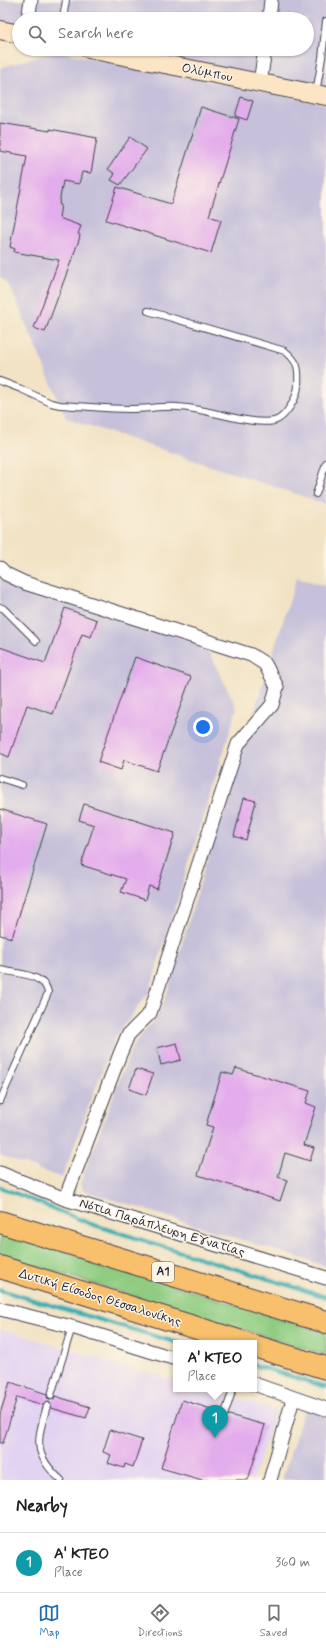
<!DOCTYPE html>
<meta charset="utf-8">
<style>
body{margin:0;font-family:Mynerve,sans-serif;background:#f6f6f6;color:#202124}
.you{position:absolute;left:203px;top:727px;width:14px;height:14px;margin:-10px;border:3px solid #fff;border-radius:50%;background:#1a73e8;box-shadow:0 0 0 6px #1a73e833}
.badge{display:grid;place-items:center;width:26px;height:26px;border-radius:50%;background:#1f6fb2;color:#fff;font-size:13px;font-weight:700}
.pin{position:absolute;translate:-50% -33px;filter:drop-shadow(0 1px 2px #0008)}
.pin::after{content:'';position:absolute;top:21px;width:14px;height:12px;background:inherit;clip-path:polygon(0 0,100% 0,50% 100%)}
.popup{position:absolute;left:173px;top:1340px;width:84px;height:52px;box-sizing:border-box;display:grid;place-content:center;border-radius:0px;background:#fff;filter:drop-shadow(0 1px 3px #0005);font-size:13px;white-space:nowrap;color:#757577}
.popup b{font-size:15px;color:#202124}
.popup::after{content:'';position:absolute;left:50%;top:100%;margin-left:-8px;border:8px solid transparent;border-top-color:#fff}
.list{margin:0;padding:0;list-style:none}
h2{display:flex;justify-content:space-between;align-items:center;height:52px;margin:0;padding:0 16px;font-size:17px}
h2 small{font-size:13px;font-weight:400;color:#757577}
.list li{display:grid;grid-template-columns:26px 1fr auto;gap:12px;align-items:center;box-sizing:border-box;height:60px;padding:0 16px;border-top:1px solid #e0e0e0}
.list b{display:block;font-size:15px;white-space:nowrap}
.list p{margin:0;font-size:13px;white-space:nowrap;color:#757577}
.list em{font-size:13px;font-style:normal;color:#757577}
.icon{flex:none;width:22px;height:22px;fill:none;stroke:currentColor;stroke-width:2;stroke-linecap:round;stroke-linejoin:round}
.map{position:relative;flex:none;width:326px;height:1480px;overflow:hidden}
.search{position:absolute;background:#fff;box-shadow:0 1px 3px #0004;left:12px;right:12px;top:12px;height:44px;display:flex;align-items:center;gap:10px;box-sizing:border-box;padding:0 14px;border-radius:22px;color:#757577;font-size:15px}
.sheet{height:112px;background:#fff}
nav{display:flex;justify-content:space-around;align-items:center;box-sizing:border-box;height:56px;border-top:1px solid #e0e0e0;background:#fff;font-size:11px;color:#757577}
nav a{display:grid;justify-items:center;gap:2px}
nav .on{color:#1f6fb2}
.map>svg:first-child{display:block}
.built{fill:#e3d3f2}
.industrial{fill:#c6c0da}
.green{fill:#8fcc81;stroke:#58775e}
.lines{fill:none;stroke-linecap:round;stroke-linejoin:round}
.stream{stroke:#3cadb4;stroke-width:4}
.building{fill:#e3acec}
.lane-casing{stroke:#413f50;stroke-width:8}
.street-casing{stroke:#413f50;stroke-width:15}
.secondary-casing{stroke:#413f50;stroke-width:20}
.highway-casing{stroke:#413f50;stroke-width:24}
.lane{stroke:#fff;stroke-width:6}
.street{stroke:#fff;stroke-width:13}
.secondary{stroke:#fce5c4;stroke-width:18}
.highway{stroke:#f8bf6c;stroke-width:22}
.labels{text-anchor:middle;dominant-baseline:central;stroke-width:3;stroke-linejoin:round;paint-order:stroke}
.shield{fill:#fcf5e5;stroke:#63616e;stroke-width:1}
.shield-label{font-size:12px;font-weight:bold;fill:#22223b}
.street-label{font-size:13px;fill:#22223b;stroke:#fcf5e5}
</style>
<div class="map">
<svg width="326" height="1480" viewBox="0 0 326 1480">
<rect width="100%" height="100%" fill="#fcf5e5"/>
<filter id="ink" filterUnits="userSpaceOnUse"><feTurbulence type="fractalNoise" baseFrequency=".025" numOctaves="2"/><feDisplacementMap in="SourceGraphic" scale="8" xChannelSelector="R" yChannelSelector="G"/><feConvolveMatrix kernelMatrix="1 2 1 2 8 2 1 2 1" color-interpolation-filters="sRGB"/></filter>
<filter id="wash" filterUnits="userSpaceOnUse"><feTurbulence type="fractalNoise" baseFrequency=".012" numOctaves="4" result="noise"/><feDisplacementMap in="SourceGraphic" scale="16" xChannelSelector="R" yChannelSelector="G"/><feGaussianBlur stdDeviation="0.9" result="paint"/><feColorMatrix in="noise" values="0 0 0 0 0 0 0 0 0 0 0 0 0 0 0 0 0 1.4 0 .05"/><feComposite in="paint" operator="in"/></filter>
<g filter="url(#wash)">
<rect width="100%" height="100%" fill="#f2e3c5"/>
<path class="built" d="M0 1329 176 1381V1389H205L276 1410 253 1480H0Z"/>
<g class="industrial">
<path d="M0 0H326V95L129 49H307V19H19V27L0 23Z"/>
<path d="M56 51 326 104V504L66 418 9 284 0 276V68Z"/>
<path d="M297 577 326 586V1266L82 1190 80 1184 131 1049 160 1011 170 985 213 840Z"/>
<path d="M0 578 205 645 237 708 149 992 114 1039 62 1178 0 1155Z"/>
<path d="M305 1407 326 1413V1480H282Z"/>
</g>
<path class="green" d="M0 1231 326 1333V1355L0 1255Z"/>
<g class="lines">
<g class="stream">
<path d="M0 1187 91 1224 326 1297"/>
<path d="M0 1290 178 1343"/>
<path d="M254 1365 326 1387"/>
</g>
</g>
<g id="blocks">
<g class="building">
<path d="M241 97 253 101 247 120 235 116Z"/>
<path d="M201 107 239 119 209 216 221 220 211 253 106 220 117 187 171 204Z"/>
<path d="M0 123 50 131V129L97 138 91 173 82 172 79 184 63 181 59 204 61 205 59 218 81 226 78 234 80 235 79 240 45 332 34 328 59 260 14 252 15 249 10 247 27 156 0 151Z"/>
<path d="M130 137 147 149 120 185 111 180 115 174 108 169Z"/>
<path d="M65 608 97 620 91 637 82 634 53 714 27 705 9 757 0 753V647L45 663Z"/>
<path d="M135 657 191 677 157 771 124 760 121 770 98 762Z"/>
<path d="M244 798 256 801 246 840 234 836Z"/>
<path d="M84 804 175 833 157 889 149 886 145 900 121 892 126 879 81 865 94 825 79 820Z"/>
<path d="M0 809 47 824 12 938 0 935Z"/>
<path d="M177 1043 181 1060 161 1065 157 1048Z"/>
<path d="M236 1068 310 1091 306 1103 316 1107 304 1145 314 1148 310 1161 285 1153 278 1177 287 1180 280 1201 198 1175 213 1127 206 1125 222 1072 233 1075Z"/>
<path d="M136 1069 153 1074 146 1095 129 1089Z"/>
<path d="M10 1382 47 1394V1398L50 1399H54L55 1396 90 1407 86 1418 51 1408V1405L49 1402H46L43 1405 17 1397 3 1443H0V1414Z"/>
<path d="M182 1400 221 1412V1416L224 1417 229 1415 265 1425 248 1480H202L161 1468Z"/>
<path d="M110 1430 142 1440 133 1467 125 1464 124 1468 108 1463 111 1455 103 1452Z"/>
</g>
</g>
</g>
<g filter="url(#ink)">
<use href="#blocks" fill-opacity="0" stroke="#413f50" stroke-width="1"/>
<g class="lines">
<g class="lane-casing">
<g id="lane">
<path d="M63 19 66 0"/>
<path d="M316 93 322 58 326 21"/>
<path d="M0 381 21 389 51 403 60 405C83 406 107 409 130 409 146 409 162 406 178 407 206 408 251 426 274 421 286 418 298 396 298 385 299 367 298 362 285 351L148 311"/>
<path d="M316 494 326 463"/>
<path d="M0 607 4 609 36 641"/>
<path d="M0 778 22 785"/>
<path d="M0 970C15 973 46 974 48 993L0 1101"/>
<path d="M51 1395 72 1327"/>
<path d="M47 1406C37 1440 32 1454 61 1480"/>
<path d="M225 1413 233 1389"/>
</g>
</g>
<g class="street-casing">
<g id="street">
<path d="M28 19 31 0"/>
<path d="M269 19 271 0"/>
<path d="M260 83 265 49"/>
<path d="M0 568 6 574 25 583 251 655 265 664 277 687 272 705 238 744 150 1013 128 1035 120 1054 65 1199"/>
<path d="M0 1173 65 1199 326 1278"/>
<path d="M0 1309 72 1327 176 1359"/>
<path d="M254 1384 326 1409"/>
<path d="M270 1480 293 1399"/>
</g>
</g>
<g class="secondary-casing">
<g id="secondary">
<path d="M0 30 19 34"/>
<path d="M89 49 326 96"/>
</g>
</g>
<g class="highway-casing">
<g id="highway">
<path d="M0 1222 326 1322"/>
<path d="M0 1267 245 1343"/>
<path d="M254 1346 326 1368"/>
</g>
</g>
<use href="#lane" class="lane"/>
<use href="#street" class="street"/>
<use href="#secondary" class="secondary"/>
<use href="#highway" class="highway"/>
</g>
</g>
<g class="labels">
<rect class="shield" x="152" y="1262" width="22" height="20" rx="3"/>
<g class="shield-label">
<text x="163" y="1272">Α1</text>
</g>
<g class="street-label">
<text transform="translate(207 73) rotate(11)">Ολύμπου</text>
<text transform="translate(162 1228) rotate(17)">Νότια Παράπλευρη Εγνατίας</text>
<text transform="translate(100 1298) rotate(17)">Δυτική Είσοδος Θεσσαλονίκης</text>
</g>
</g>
</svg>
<div class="you"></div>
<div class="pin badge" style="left:215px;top:1438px;background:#0f9aa8">1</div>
<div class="popup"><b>Α' ΚΤΕΟ</b>Place</div>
<div class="search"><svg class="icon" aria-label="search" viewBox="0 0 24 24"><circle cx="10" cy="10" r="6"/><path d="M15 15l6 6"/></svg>Search here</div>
</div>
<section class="sheet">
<h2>Nearby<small></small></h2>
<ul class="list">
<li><span class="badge" style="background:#0f9aa8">1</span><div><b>Α' ΚΤΕΟ</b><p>Place</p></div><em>360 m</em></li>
</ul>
</section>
<nav>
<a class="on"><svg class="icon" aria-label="map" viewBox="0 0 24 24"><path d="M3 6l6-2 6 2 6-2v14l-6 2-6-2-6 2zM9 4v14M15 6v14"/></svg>Map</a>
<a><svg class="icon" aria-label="directions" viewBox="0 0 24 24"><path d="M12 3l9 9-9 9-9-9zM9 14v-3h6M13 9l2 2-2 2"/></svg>Directions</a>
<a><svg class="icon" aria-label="saved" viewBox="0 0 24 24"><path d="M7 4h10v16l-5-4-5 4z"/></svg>Saved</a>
</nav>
